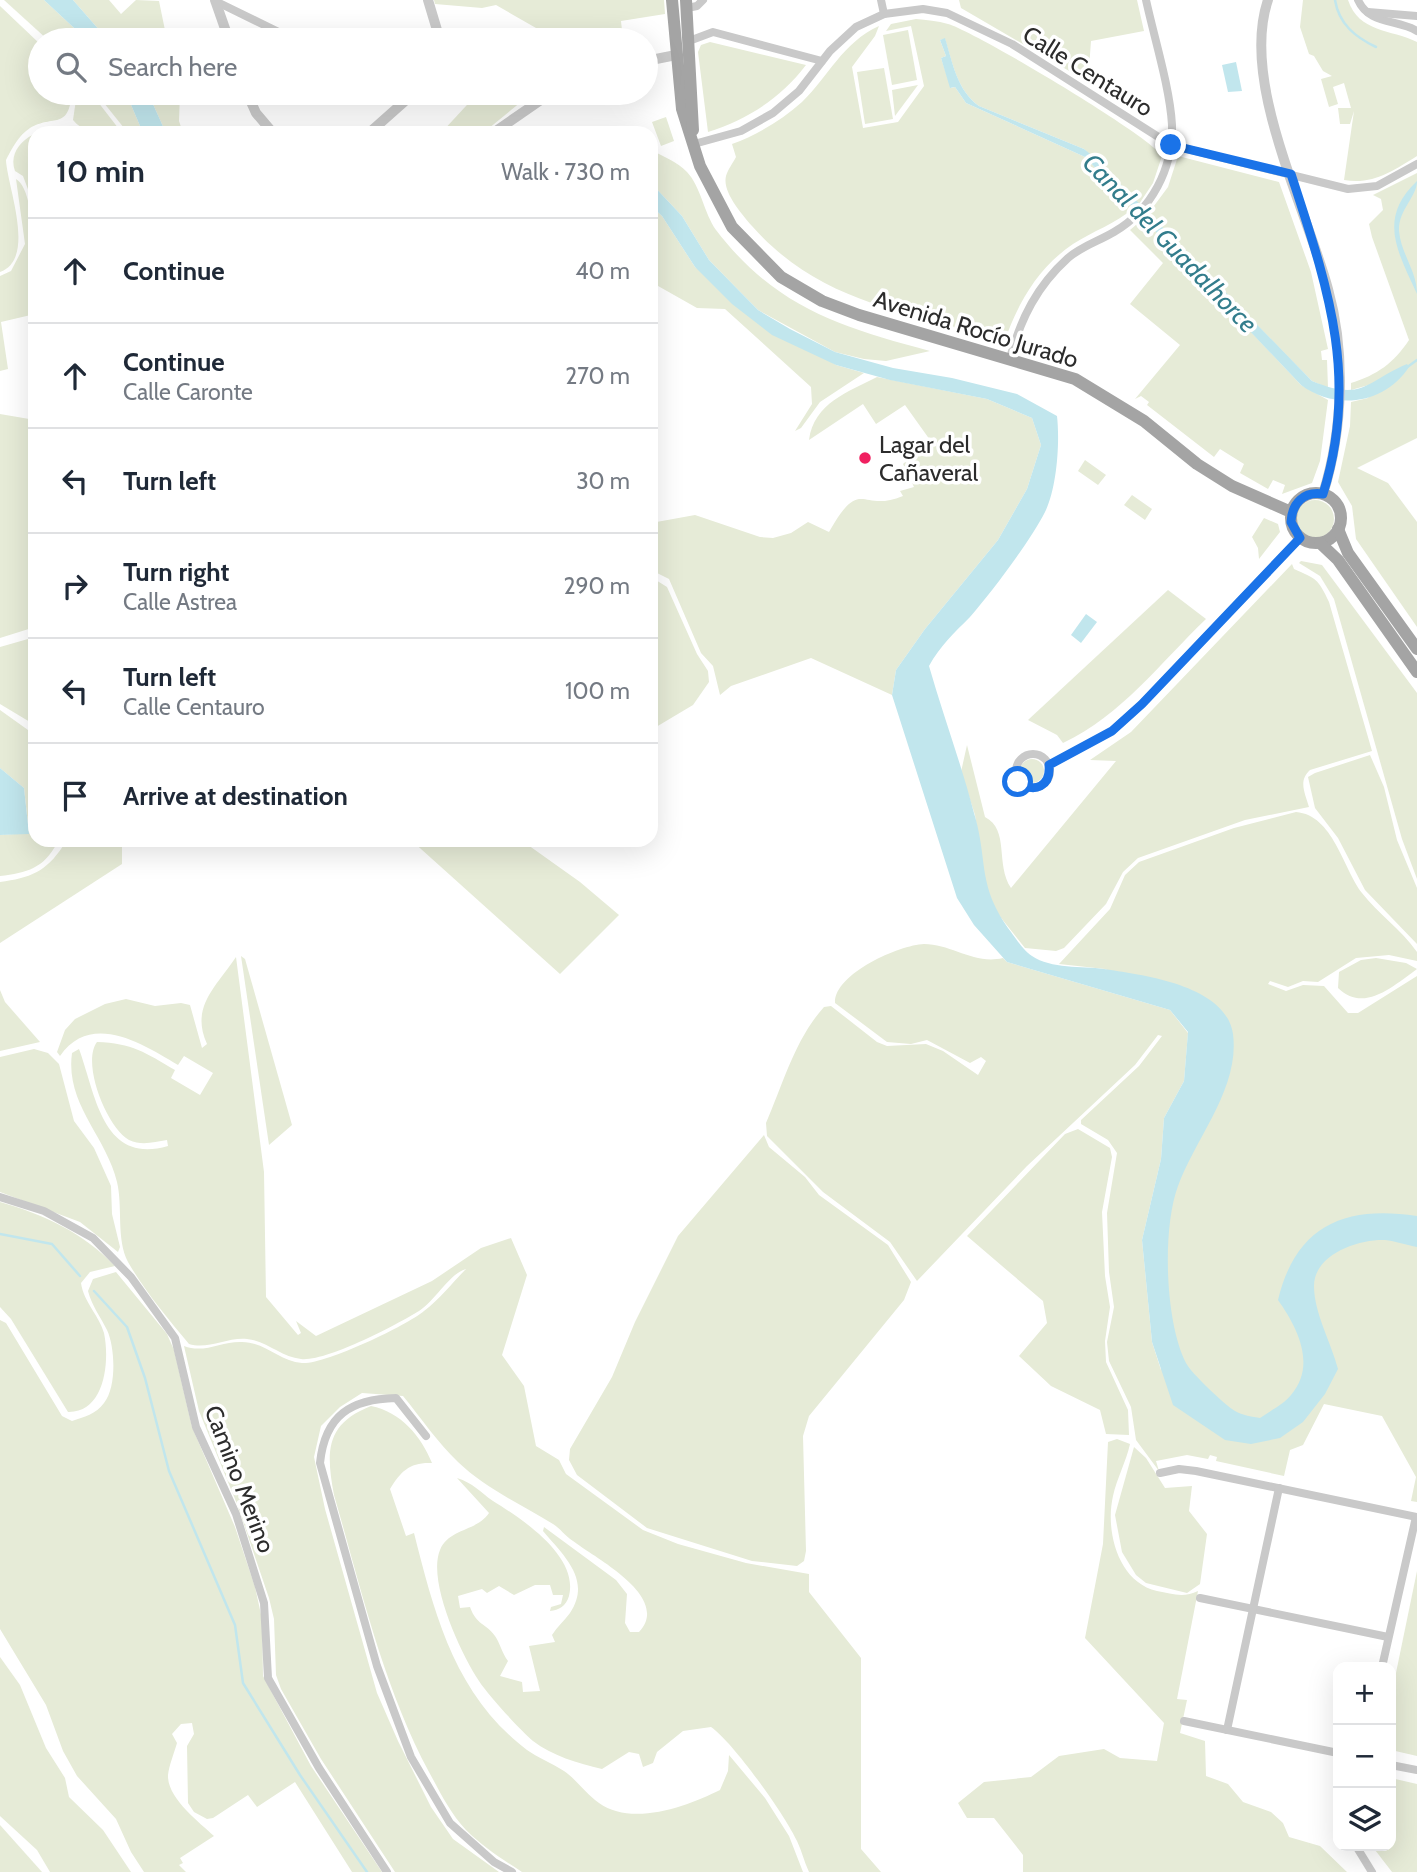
<!DOCTYPE html>
<meta charset="utf-8">
<style>
body{margin:0;font-family:Cabin,sans-serif;background:#f6f6f7;color:#1f2937}
.controls{position:absolute;right:21px;bottom:21px;display:grid;overflow:hidden;border-radius:14px;box-shadow:0 7px 28px #0002}
.controls button{width:63px;height:63px;display:grid;place-items:center;padding:0;border:0;border-bottom:2px solid #e0e1e3;background:#fff;color:#1f2937;font:35px sans-serif}
.stop{position:absolute;width:21px;height:21px;margin:-16px;border:5px solid #1a73e8;border-radius:50%;background:#fff}
.stop.end{background:#1a73e8;border-color:#fff;box-shadow:0 2px 7px #0008}
.list{margin:0;padding:0;list-style:none}
h2{display:flex;justify-content:space-between;align-items:center;height:91px;margin:0;padding:0 28px;font-size:30px}
h2 small{font-size:23px;font-weight:400;color:#747a83}
.list li{display:grid;grid-template-columns:46px 1fr auto;gap:21px;align-items:center;box-sizing:border-box;height:105px;padding:0 28px;border-top:2px solid #e0e1e3}
.list b{display:block;font-size:26px;white-space:nowrap}
.list p{margin:0;font-size:23px;white-space:nowrap;color:#747a83}
.list em{font-size:23px;font-style:normal;color:#747a83}
.icon{flex:none;width:38px;height:38px;fill:none;stroke:currentColor;stroke-width:2;stroke-linecap:round;stroke-linejoin:round}
.map{position:relative;flex:none;width:1417px;height:1872px;overflow:hidden}
.search{position:absolute;background:#fff;box-shadow:0 7px 28px #0002;left:28px;top:28px;width:630px;height:77px;display:flex;align-items:center;gap:18px;box-sizing:border-box;padding:0 24px;border-radius:38px;color:#747a83;font-size:26px}
.panel{position:absolute;background:#fff;box-shadow:0 7px 28px #0002;left:28px;top:126px;width:630px;height:721px;border-radius:21px}
.map>svg:first-child{display:block}
.green{fill:#e6ebd7}
.water{fill:#c1e6ed}
.lines{fill:none;stroke-linecap:round;stroke-linejoin:round}
.stream{stroke:#c1e6ed;stroke-width:2.5}
.minor{stroke:#c9c9c9;stroke-width:8}
.tertiary{stroke:#c9c9c9;stroke-width:10}
.primary{stroke:#a4a4a4;stroke-width:12}
.route{stroke:#1a73e8;stroke-width:9}
.poi-dot{fill:#f02060;stroke:#fff;stroke-width:2.5}
.labels{text-anchor:middle;dominant-baseline:central;stroke-width:7;stroke-linejoin:round;paint-order:stroke}
.street-label{font-size:24px;fill:#2c2c2c;stroke:#fff}
.poi-label{font-size:24px;fill:#2c2c2c;stroke:#fff;text-anchor:start}
.water-label{font-size:26px;font-style:italic;fill:#337d8c;stroke:#fff}
</style>
<div class="map">
<svg width="1417" height="1872" viewBox="0 0 1417 1872">
<rect width="100%" height="100%" fill="#fff"/>
<g class="green">
<path d="M4 0H44L87 40H48Z"/>
<path d="M73 0H109L121 14 136 0 159 1 167 40H108Z"/>
<path d="M434 0H664L665 14 621 21 623 40H549L543 32 496 5 482 8 435 4Z"/>
<path d="M959 0H1137L1144 31 1091 41 1088 82 961 8Z"/>
<path d="M1303 0H1348C1359 33 1391 29 1417 42V156C1393 171 1373 185 1344 180L1354 111 1350 124H1340L1338 108H1351L1344 83 1333 87 1338 104 1329 107 1321 79 1332 76 1323 71 1314 56 1309 54 1300 27Z"/>
<path d="M0 6 40 44V93H72C68 131 54 114 30 128 19 135 12 148 6 160 7 186 37 259 0 272Z"/>
<path d="M916 19C926 20 938 21 948 24 974 31 1152 137 1162 156L1153 183 1139 204 1084 149 979 106C957 90 953 64 945 39L940 40 946 56 941 58 951 88 955 87 966 103 1085 157 1134 208C1115 224 1093 231 1073 244 1038 268 1019 301 1005 340L976 328 974 333C888 308 814 296 752 226 742 214 722 192 726 176 728 169 733 163 736 157L732 144C757 135 782 120 802 102 829 76 842 43 879 26L875 36 852 67 863 128 898 122 924 86 911 26 886 31 891 24Z"/>
<path d="M908 30 917 80 892 85 883 35Z"/>
<path d="M710 42 806 65C780 99 748 119 708 132L698 52 701 45Z"/>
<path d="M884 68 893 119 865 124 857 72Z"/>
<path d="M918 85 895 116 892 90Z"/>
<path d="M77 93H91L122 133C105 133 85 135 73 120Z"/>
<path d="M96 93H126L143 133H128Z"/>
<path d="M148 93H180L179 121 183 133H166Z"/>
<path d="M478 93H532L483 133H441Z"/>
<path d="M666 117 674 141 661 146 652 122Z"/>
<path d="M58 128 53 133H35V177L29 192 23 176 15 171C6 145 37 128 58 128Z"/>
<path d="M651 150C662 156 678 162 687 172 701 187 704 213 716 230 775 307 840 327 930 351L886 361 864 359 835 352 758 310 709 260 682 216 651 183Z"/>
<path d="M1178 156 1279 182 1311 272 1328 349 1321 351 1322 360H1327L1328 388 1312 381 1148 214 1168 187Z"/>
<path d="M1417 173V438L1357 468 1388 483 1417 522V627L1356 539 1352 506 1338 482 1350 426 1351 402 1368 398 1376 383 1351 390V383C1377 375 1394 363 1409 340L1372 237 1369 224 1383 210 1381 199 1373 195Z"/>
<path d="M16 179C38 191 35 289 35 314L1 322 8 369 0 371V276L11 271 25 244Z"/>
<path d="M651 206 662 216 695 267 836 365 864 373 820 402 801 428 795 431 812 404 811 387 725 309 697 308 651 282Z"/>
<path d="M1144 218 1301 385 1328 400 1320 461 1312 483 1282 494 1285 485 1273 480 1268 489 1240 473 1244 464 1220 449 1214 457 1147 405 1149 402 1141 396 1135 399 1180 345 1130 304 1163 263 1130 230Z"/>
<path d="M877 377 987 399 1032 418 1041 445 1027 489 998 540 925 629 896 670 892 695 811 658 731 686 720 695 713 666 701 653 669 579 651 570V523L695 515 760 537 773 538 791 533 808 522 829 532C862 474 860 514 903 496L900 491 914 487 903 464 930 440 905 405 876 424 863 404 809 440C814 403 848 392 877 377Z"/>
<path d="M0 414 35 420V627L0 638Z"/>
<path d="M1085 460 1106 475 1098 485 1078 471Z"/>
<path d="M1132 495 1152 509 1145 520 1124 505Z"/>
<circle cx="1315" cy="519" r="19"/>
<path d="M1264 518 1278 524 1280 532 1259 559 1258 548 1252 537Z"/>
<path d="M1301 561 1322 565 1417 693V879L1402 839 1334 599 1320 576 1299 563Z"/>
<path d="M1292 564 1294 569C1316 579 1318 578 1329 602L1372 751 1310 770C1298 781 1305 793 1309 807L1245 820 1138 858 1123 872 1106 904 1064 948 1056 951 1025 948 998 914 986 889 975 815 961 772 967 745 985 817C1010 830 995 864 1011 888L1116 761 1090 760 1131 732Z"/>
<path d="M651 577 667 587 697 654 708 671 709 682 693 705 651 730Z"/>
<path d="M1168 590 1206 619C1160 663 1122 715 1063 743L1057 735 1028 720Z"/>
<path d="M35 637V725L0 704V647Z"/>
<path d="M0 710 35 735V840H57V843C44 868 27 873 0 876V835L29 833 24 788 0 768Z"/>
<path d="M1370 755 1384 787 1397 840 1417 888V944L1365 890 1338 838 1315 808 1308 777 1315 773Z"/>
<circle cx="1032" cy="771" r="12"/>
<path d="M1296 812C1333 815 1343 868 1362 893 1378 914 1401 929 1417 952V961L1389 955 1356 958 1318 982 1303 981 1288 987 1270 981 1268 984 1286 991 1303 985 1324 986 1348 1013H1358L1417 976V1502L1411 1501 1416 1477 1382 1416 1324 1404 1303 1445 1290 1450 1284 1476 1216 1461 1217 1457 1210 1455 1208 1459 1187 1455 1156 1461 1159 1471 1136 1440 1131 1407 1109 1361 1107 1342 1114 1307 1109 1272 1107 1213 1117 1153 1108 1140 1081 1124V1120L1139 1066 1162 1036 1158 1035 1135 1065 1027 1166 917 1281 890 1242 823 1192 767 1136 766 1123C783 1084 795 1039 824 1007L831 1006 877 1042 887 1046 926 1044 943 1051 978 1075 986 1061 981 1057 970 1063 927 1040 911 1044 887 1042 835 1003C834 974 899 945 924 944 952 944 974 965 1003 958L1007 962 1170 1010 1188 1033 1184 1081 1164 1118 1161 1159 1142 1240 1152 1342 1161 1370 1153 1227 1232 1030 1105 969 1059 964 1110 909 1125 875 1139 862 1234 828Z"/>
<path d="M62 840H122V864L0 943V882C30 878 46 872 63 846Z"/>
<path d="M411 840H521L580 882 619 915 560 974Z"/>
<path d="M241 956 245 959 292 1125 269 1145Z"/>
<path d="M236 957 264 1172 266 1297 298 1335 301 1333 296 1321 316 1336 432 1281 481 1248 511 1238 527 1275 502 1355 524 1386 536 1446 559 1460 566 1474 643 1530 678 1544 746 1563 809 1574V1592L861 1658V1849L881 1872H809C804 1862 802 1851 797 1841 785 1815 733 1742 711 1727L683 1731 657 1752 653 1763 643 1767 639 1754 629 1752 602 1769C578 1763 552 1756 533 1741 520 1730 488 1695 479 1681 461 1654 427 1581 440 1550 449 1528 476 1532 489 1513L457 1478C473 1483 480 1492 493 1501 522 1519 579 1556 569 1596 566 1606 559 1610 550 1611L551 1607 561 1604 563 1595H553L550 1585H535L514 1595 499 1586 487 1593 482 1589 458 1596 460 1608 470 1607C477 1626 485 1622 495 1636 500 1643 502 1653 508 1661L500 1676 522 1682 523 1692 540 1691 529 1646 555 1642 552 1635C557 1627 564 1621 570 1613 592 1580 564 1556 543 1531L544 1527 616 1580 627 1594 625 1623 630 1632H639C672 1597 595 1558 573 1541 565 1536 560 1528 553 1524 522 1505 485 1488 458 1462 438 1443 421 1418 403 1396L362 1393 340 1407 321 1426 314 1457 325 1509 377 1693 398 1741 431 1807 453 1839 499 1872H395L321 1759 281 1689 276 1675 274 1619 269 1598 237 1504 199 1411 184 1346C204 1354 222 1341 242 1342 265 1342 279 1361 302 1363 324 1365 406 1326 424 1311 440 1299 452 1283 466 1269 450 1273 435 1301 419 1311 396 1325 326 1362 301 1359 281 1357 267 1341 247 1339 227 1337 208 1350 189 1344 168 1319 144 1290 128 1262 116 1239 123 1207 117 1182 106 1136 65 1104 72 1053L79 1049C96 1095 102 1165 168 1146L167 1140C154 1142 142 1146 129 1140 107 1128 81 1063 97 1042 132 1043 146 1053 175 1070L171 1078 200 1095 213 1073 184 1056 178 1065C143 1044 91 1011 60 1056L57 1052 65 1030 75 1019 105 1004 126 999 155 1006 181 1003 190 1005 202 1048 207 1044C190 1007 216 987 236 957Z"/>
<path d="M1376 958 1406 963 1417 969C1392 987 1364 1013 1338 988L1339 972 1361 960Z"/>
<path d="M0 990 5 1002 40 1042 0 1051Z"/>
<path d="M34 1049 48 1053 59 1064 74 1121 94 1148 111 1186 112 1214 120 1247 118 1252 80 1222 0 1192V1057Z"/>
<path d="M1078 1129 1110 1148 1112 1157 1102 1212 1105 1276 1110 1307 1105 1341 1106 1362 1128 1410 1129 1435 1106 1434 1100 1410 1051 1386 1019 1356 1047 1323 1043 1301 967 1236 1065 1134Z"/>
<path d="M764 1135 769 1147 805 1177 819 1195 888 1245 911 1282 904 1300 809 1416 803 1436 806 1551 804 1561 797 1566 752 1561 647 1528 577 1475 569 1460 570 1449 612 1377 635 1322 678 1236Z"/>
<path d="M0 1202C45 1215 82 1232 115 1266L90 1272 81 1283C84 1303 99 1315 104 1333 110 1361 105 1413 68 1412L11 1319 0 1307Z"/>
<path d="M116 1272 167 1334 174 1350 192 1427 235 1527 255 1587 262 1619 263 1676 311 1766 382 1872H352L295 1782 257 1807 248 1795 213 1818 207 1819 194 1812 188 1803 187 1746 194 1734 192 1723 181 1724 172 1734 177 1743C174 1753 169 1766 168 1775 167 1798 199 1822 214 1836L180 1858 183 1863 179 1865 186 1872H144L131 1852 116 1819 77 1776 63 1751 46 1705 0 1629V1320L6 1323 62 1416 72 1421C84 1417 96 1414 104 1403 117 1387 115 1347 107 1330 100 1316 92 1306 88 1291L93 1279Z"/>
<path d="M371 1406C401 1412 421 1436 432 1463 410 1462 401 1471 390 1489L406 1536 414 1533C435 1616 455 1695 527 1750 538 1758 552 1763 564 1771 577 1780 586 1794 599 1803 632 1827 688 1806 720 1790L728 1771 729 1755 765 1798 789 1836 803 1872H522C502 1859 483 1847 466 1830 450 1813 440 1792 429 1772 383 1686 361 1588 334 1495 326 1452 325 1424 371 1406Z"/>
<path d="M1117 1439 1130 1444C1126 1462 1117 1478 1113 1496 1105 1531 1118 1582 1157 1591 1172 1594 1184 1598 1198 1591L1177 1699 1187 1700 1180 1733 1205 1741 1206 1776 1228 1784 1243 1802 1271 1812 1283 1823 1289 1837 1320 1846 1347 1872H1023V1855L994 1818H967L958 1803 984 1782 1031 1777 1059 1756 1104 1749 1120 1758 1157 1761 1164 1723 1085 1638 1103 1544 1108 1442Z"/>
<path d="M1134 1447 1146 1458 1165 1488 1192 1486 1189 1511 1207 1534 1200 1584 1187 1593 1146 1583 1136 1575 1122 1552 1115 1515Z"/>
<path d="M1417 1571V1756L1391 1750V1697Z"/>
<path d="M0 1657 20 1685 46 1748 65 1778 69 1797 103 1830 131 1872H50L37 1850 0 1816Z"/>
<path d="M1391 1778 1417 1784V1872H1392L1372 1846H1391Z"/>
<path d="M0 1825 42 1872H0Z"/>
</g>
<g class="water">
<path d="M44 0H73L108 40H87Z"/>
<path d="M945 38C953 64 957 90 979 106L1084 149 1094 157 1312 381C1363 402 1365 382 1407 364L1409 367C1385 404 1336 411 1301 385L1085 157 966 103 955 87 950 88 941 58 946 56 940 40Z"/>
<path d="M1236 62 1242 91 1228 92 1222 65Z"/>
<path d="M126 93H148L166 133H143Z"/>
<path d="M1417 181C1417 197 1398 210 1399 231 1401 254 1417 271 1417 294 1398 252 1377 219 1417 181Z"/>
<path d="M651 183 682 216 709 260 758 310 790 329 835 352 893 368 952 378 1017 394 1057 416C1060 442 1057 488 1045 512 1031 540 991 593 970 617 954 633 940 646 929 666 943 715 961 763 974 813 989 863 976 884 1011 932 1016 939 1024 951 1032 956 1051 969 1082 966 1104 969 1143 975 1226 985 1233 1034 1240 1088 1196 1137 1178 1186 1162 1229 1165 1322 1186 1363 1191 1373 1225 1405 1235 1411 1242 1415 1253 1417 1260 1418 1270 1411 1284 1404 1291 1395 1317 1365 1297 1327 1278 1300 1296 1225 1345 1205 1417 1216V1247C1407 1245 1395 1241 1385 1240 1359 1239 1314 1254 1314 1286 1314 1313 1331 1342 1338 1369L1325 1394 1303 1422 1280 1438 1251 1444 1225 1440 1173 1405 1152 1342 1142 1240 1161 1159 1164 1118 1184 1081 1188 1032 1170 1010 1007 962 974 925 957 898 892 695 896 670 925 629 998 540 1027 489 1041 445 1032 418 987 399 890 380 836 365 772 335 732 304 695 267 662 216 651 206Z"/>
<path d="M1086 614 1097 622 1081 643 1071 635Z"/>
<path d="M0 768 24 788 29 834 0 835Z"/>
</g>
<g class="lines">
<g class="stream">
<path d="M1335 0C1339 24 1355 37 1376 47"/>
<path d="M1406 368 1417 360"/>
<path d="M0 1234 52 1244 80 1276"/>
<path d="M94 1291 127 1327 145 1378 169 1471 235 1625 243 1683 300 1775 367 1872"/>
</g>
<g class="minor">
<path d="M881 0 884 14"/>
<path d="M1358 0C1369 25 1397 19 1417 31"/>
<path d="M215 1 295 40"/>
<path d="M687 8 697 6 703 0"/>
<path d="M1368 12 1417 16"/>
<path d="M368 40 393 36 426 40"/>
<path d="M689 41 713 32 822 61"/>
<path d="M694 144 741 131 773 113 799 91 830 51 856 27 884 14 923 9 947 13 1012 44 1171 145 1348 189 1377 186 1417 164"/>
<path d="M1010 358C1021 318 1037 286 1068 258 1082 246 1099 241 1114 232 1152 210 1173 168 1172 125 1170 88 1154 37 1146 0"/>
<circle cx="1033" cy="771" r="17"/>
<path d="M1049 765 1112 731 1142 704 1300 538"/>
<path d="M0 1197 44 1211 93 1238 131 1277 175 1338 196 1427 236 1514 264 1603 268 1678 319 1768 387 1872"/>
<path d="M426 1436 396 1398C351 1399 325 1415 320 1463L377 1666 411 1757 450 1823 494 1862 512 1872"/>
<path d="M1160 1473 1179 1469 1196 1471 1417 1517"/>
<path d="M1200 1598 1388 1637"/>
<path d="M1382 1667 1416 1517"/>
<path d="M1184 1721 1338 1753"/>
<path d="M1227 1730 1279 1488"/>
<path d="M1391 1765 1417 1770"/>
<path d="M1356 1846 1372 1872"/>
</g>
<g class="tertiary">
<path d="M215 0 229 40"/>
<path d="M428 0 440 40"/>
<path d="M1268 0C1240 82 1306 207 1328 289 1346 354 1343 430 1323 494"/>
<path d="M646 61 676 55"/>
<path d="M247 93 256 113 273 133"/>
<path d="M369 133 414 93"/>
<path d="M493 133 551 93"/>
</g>
<g class="primary">
<path d="M672 0 682 109 700 166 732 227 781 277 822 301 859 315 1075 379 1144 421 1197 464 1232 486 1291 512"/>
<path d="M686 0 693 130"/>
<circle cx="1316" cy="518" r="25"/>
<path d="M1338 529 1348 553 1417 649"/>
<path d="M1320 543 1338 560 1417 672"/>
</g>
</g>
<g class="lines">
<path class="route" d="M1018 782C1035 794 1051 786 1049 765L1112 731 1142 704 1300 538 1291 522C1292 503 1304 491 1323 494 1360 377 1327 285 1291 174L1171 145"/>
</g>
<circle class="poi-dot" cx="865" cy="458" r="7"/>
<g class="labels">
<g class="street-label">
<text transform="translate(1088 71) rotate(32)">Calle Centauro</text>
<text transform="translate(976 329) rotate(17)">Avenida Rocío Jurado</text>
<text transform="translate(240 1479) rotate(69)">Camino Merino</text>
</g>
<g class="poi-label">
<text x="879" y="444">Lagar del<tspan x="879" dy="28">Cañaveral</tspan></text>
</g>
<g class="water-label">
<text transform="translate(1170 243) rotate(46)">Canal del Guadalhorce</text>
</g>
</g>
</svg>
<div class="controls">
<button>+</button>
<button>−</button>
<button><svg class="icon" aria-label="layers" viewBox="0 0 24 24"><path d="M12 4l9 5-9 5-9-5zM3 14l9 5 9-5"/></svg></button>
</div>
<div class="stop" style="left:1018px;top:782px"></div>
<div class="stop end" style="left:1171px;top:145px"></div>
<div class="search"><svg class="icon" aria-label="search" viewBox="0 0 24 24"><circle cx="10" cy="10" r="6"/><path d="M15 15l6 6"/></svg>Search here</div>
<section class="panel">
<h2>10 min<small>Walk · 730 m</small></h2>
<ul class="list">
<li><svg class="icon" aria-label="ahead" viewBox="0 0 24 24"><path d="M12 20V5M6 11l6-6 6 6"/></svg><div><b>Continue</b></div><em>40 m</em></li>
<li><svg class="icon" aria-label="ahead" viewBox="0 0 24 24"><path d="M12 20V5M6 11l6-6 6 6"/></svg><div><b>Continue</b><p>Calle Caronte</p></div><em>270 m</em></li>
<li><svg class="icon" aria-label="left" viewBox="0 0 24 24"><path d="M17 20v-9H6M10 6l-5 5 5 5"/></svg><div><b>Turn left</b></div><em>30 m</em></li>
<li><svg class="icon" aria-label="right" viewBox="0 0 24 24"><path d="M7 20v-9h11M14 6l5 5-5 5"/></svg><div><b>Turn right</b><p>Calle Astrea</p></div><em>290 m</em></li>
<li><svg class="icon" aria-label="left" viewBox="0 0 24 24"><path d="M17 20v-9H6M10 6l-5 5 5 5"/></svg><div><b>Turn left</b><p>Calle Centauro</p></div><em>100 m</em></li>
<li><svg class="icon" aria-label="arrive" viewBox="0 0 24 24"><path d="M6 21V4h12l-3 4 3 4H6"/></svg><div><b>Arrive at destination</b></div></li>
</ul>
</section>
</div>
